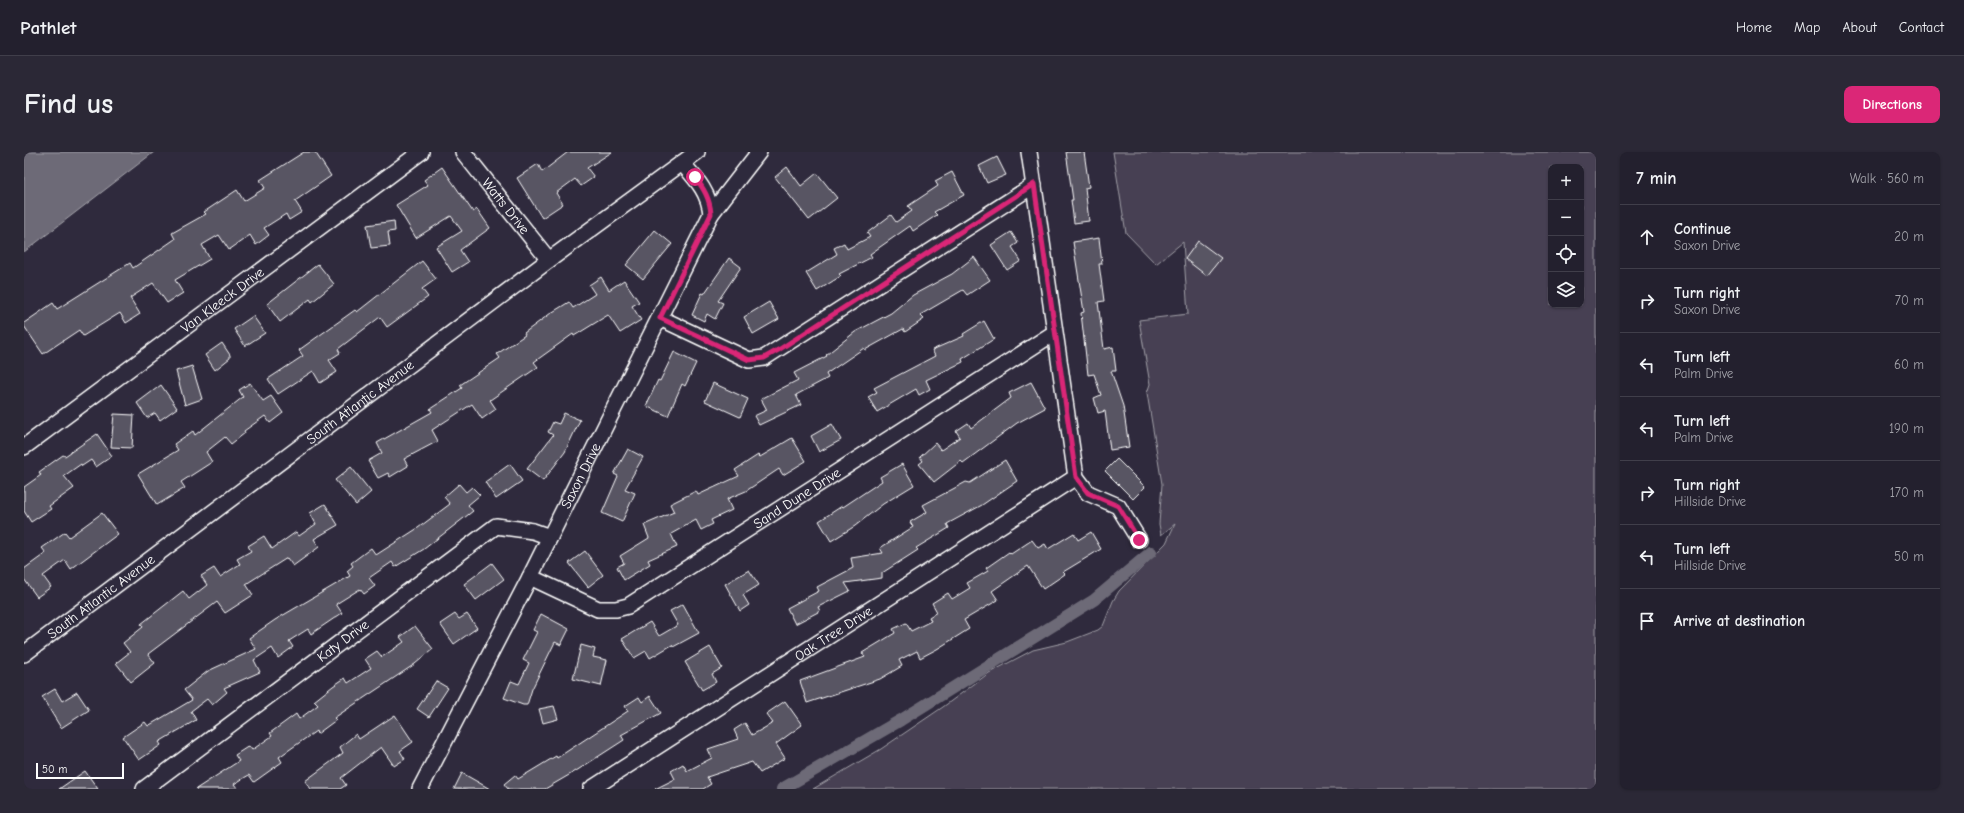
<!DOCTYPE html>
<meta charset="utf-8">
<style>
body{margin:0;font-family:"Comic Neue",sans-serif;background:#2b2836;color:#f1f3f6}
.controls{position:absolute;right:12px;top:12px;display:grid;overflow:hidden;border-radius:8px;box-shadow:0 1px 3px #0004}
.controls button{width:36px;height:36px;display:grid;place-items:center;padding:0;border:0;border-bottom:1px solid #403e4a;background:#23202e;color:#f1f3f6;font:20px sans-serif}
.scale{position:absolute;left:12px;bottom:10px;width:88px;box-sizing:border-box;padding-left:4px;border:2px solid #fff;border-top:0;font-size:11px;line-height:14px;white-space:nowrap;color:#fff;-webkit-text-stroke:3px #2f2a3d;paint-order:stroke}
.stop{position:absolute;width:12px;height:12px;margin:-9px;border:3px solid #db2777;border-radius:50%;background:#fff}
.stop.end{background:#db2777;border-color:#fff;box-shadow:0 1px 4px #0008}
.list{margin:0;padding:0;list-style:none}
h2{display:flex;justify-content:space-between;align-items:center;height:52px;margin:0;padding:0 16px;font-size:17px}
h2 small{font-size:13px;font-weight:400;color:#a3a3aa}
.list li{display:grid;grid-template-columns:26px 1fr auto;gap:12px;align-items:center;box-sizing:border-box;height:64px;padding:0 16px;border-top:1px solid #403e4a}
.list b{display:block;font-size:15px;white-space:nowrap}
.list p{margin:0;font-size:13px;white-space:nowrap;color:#a3a3aa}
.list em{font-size:13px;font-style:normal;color:#a3a3aa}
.icon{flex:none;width:22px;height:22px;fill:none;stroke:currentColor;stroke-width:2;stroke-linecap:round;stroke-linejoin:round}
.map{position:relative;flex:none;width:1572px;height:637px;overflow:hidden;border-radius:8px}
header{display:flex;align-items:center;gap:24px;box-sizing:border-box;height:56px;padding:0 20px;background:#23202e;border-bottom:1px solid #403e4a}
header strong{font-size:19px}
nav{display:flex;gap:22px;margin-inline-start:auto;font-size:14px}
.intro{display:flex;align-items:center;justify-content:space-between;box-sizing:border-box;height:96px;padding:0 24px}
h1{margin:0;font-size:28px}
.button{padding:10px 18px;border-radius:8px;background:#db2777;color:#fff;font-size:14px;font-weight:700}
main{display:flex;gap:24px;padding:0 24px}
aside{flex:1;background:#23202e;border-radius:8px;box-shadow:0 1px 3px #0004}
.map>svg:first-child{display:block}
.green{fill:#464152;stroke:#a2a0a8;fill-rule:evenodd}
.water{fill:#6d6a77;stroke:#a7a6ad}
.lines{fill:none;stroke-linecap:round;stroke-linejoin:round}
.canal{stroke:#6d6a77;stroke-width:12}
.building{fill:#595564;stroke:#fff}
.minor-casing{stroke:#fff;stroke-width:18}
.minor{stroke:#2f2a3d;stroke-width:15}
.route{stroke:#db2777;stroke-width:5}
.labels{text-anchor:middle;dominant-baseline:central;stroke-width:4;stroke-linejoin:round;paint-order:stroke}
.street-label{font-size:14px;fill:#fff;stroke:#2f2a3d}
</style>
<header>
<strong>Pathlet</strong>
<nav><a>Home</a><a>Map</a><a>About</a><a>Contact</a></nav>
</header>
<div class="intro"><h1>Find us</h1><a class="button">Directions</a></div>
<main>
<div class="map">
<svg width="1572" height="637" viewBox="0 0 1572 637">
<rect width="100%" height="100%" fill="#2f2a3d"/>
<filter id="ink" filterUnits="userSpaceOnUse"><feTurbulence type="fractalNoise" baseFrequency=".025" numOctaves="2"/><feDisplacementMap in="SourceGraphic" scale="8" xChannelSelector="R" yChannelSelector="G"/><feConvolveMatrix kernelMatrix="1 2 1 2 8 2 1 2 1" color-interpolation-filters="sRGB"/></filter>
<g filter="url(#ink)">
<path class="green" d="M1089 0H1572V637H789L857 597 919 555 965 521 1009 498 1043 490 1074 478 1079 474 1089 449 1095 439 1142 391 1151 372 1137 383 1135 372 1138 332 1123 241 1126 232 1115 168 1164 162 1159 90 1132 112 1102 81ZM1527 15H1557V153H1527Z"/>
<path class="water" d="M0 0H130L0 100Z"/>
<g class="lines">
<path class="canal" d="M758 637 877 568 1070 448 1127 400"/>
</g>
<g class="building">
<path d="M280 0H291L307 24 271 49 278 60 265 68 262 62 240 76 245 83 232 93 226 83 205 98 195 83 178 93 186 107 151 128 159 141 143 151 129 131 106 146 116 162 102 171 96 161 59 184 55 178 19 202 0 174V171L29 151 33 157 106 111 109 116 151 87 148 81 182 62 180 60 213 38 220 49 241 36 236 28Z"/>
<path d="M544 0H588L563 16 570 25 557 34 551 27 532 41 539 52 518 66 493 26 514 12 518 20Z"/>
<path d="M1042 0H1060L1065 35 1061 36 1065 69 1050 71 1047 48H1049Z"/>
<path d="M973 5 982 23 963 31 955 14Z"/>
<path d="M418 15 449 60 453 57 466 76 436 98 444 110 428 120 412 95 438 79 427 64 392 86 372 53 404 33 400 28Z"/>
<path d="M763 15 777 34 793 21 813 46 785 68 751 25Z"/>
<path d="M928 20 940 43 910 60 913 63 889 79 886 74 846 102 848 105 815 122 817 124 793 139 782 121 813 102 810 96 820 91 823 97 846 85 843 81 867 63 872 70 888 59 884 54 914 34 911 29Z"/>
<path d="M370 69 371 79 364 80 366 94 347 96 343 73Z"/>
<path d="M631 78 648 92 619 127 602 113Z"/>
<path d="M987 80 994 91 988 95 997 109 983 118 967 93Z"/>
<path d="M1075 86 1078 112H1075L1080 149 1074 150 1080 197 1089 195 1092 219H1087L1099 254 1105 295 1086 298 1081 259 1074 261 1070 246 1077 243 1070 222 1064 223 1057 161 1060 160 1049 90Z"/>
<path d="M1174 89 1197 106 1183 124 1161 107Z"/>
<path d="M950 105 966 128 943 143 939 138 896 163 900 167 881 180 879 177 841 198 840 196 802 222 804 226 772 243 777 253 735 273 730 264 743 258 737 247 774 228 770 221 803 204 802 203 831 180 867 161 889 143 928 122Z"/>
<path d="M705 106 717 115 694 149 699 151 691 167 683 162 680 169 668 163 678 141 680 142Z"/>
<path d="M398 109 412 127 398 137 404 145 363 175 356 165 314 197 316 201 305 208 313 220 296 231 289 219 254 242 244 227 279 204 275 198 331 158 333 160Z"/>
<path d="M294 112 310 132 288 150 286 147 256 170 243 152Z"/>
<path d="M577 125 585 138 600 128 615 150 608 154 617 168 596 181 584 163 550 184 549 182 510 210 514 215 466 248 472 257 458 267 448 252 408 278 414 289 380 307 384 314 366 325 364 321 354 326 344 309 358 301 353 291 408 260 406 257 438 236 436 233 476 206 473 202 501 183 500 181 527 161 545 150 549 156 571 142 565 133Z"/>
<path d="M745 150 755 167 729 182 720 165Z"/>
<path d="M229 164 241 181 221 194 210 177Z"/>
<path d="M960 169 970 187 938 207 939 210 902 228 906 237 895 243 892 237 853 260 844 245 853 240 850 236 911 204 908 198 940 184 939 182Z"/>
<path d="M198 191 206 203V206L191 218 181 203Z"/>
<path d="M650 200 672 211 661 234 658 232 644 264 622 254 634 228 636 229Z"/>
<path d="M168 214 178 247 161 253 152 219Z"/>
<path d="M1007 230 1021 256 993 271 939 311 937 309 910 330 895 312 899 309 896 305 911 291 917 298 936 285 932 279 944 271 947 276 987 246 985 241Z"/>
<path d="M226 231 239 249 247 244 259 261 246 271 241 264 220 279 221 281 207 292 201 285 182 300 188 310 157 330 161 336 133 353 114 322 154 298 150 292 169 279 171 283 219 245 215 238Z"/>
<path d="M689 231 724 247 716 265 681 249Z"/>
<path d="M137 233 153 256 136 268 131 261 123 266 113 251Z"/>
<path d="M540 261 556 268 541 300 519 329 503 317 529 283 524 280 529 270 535 272Z"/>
<path d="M90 262 110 263 108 296 87 295Z"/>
<path d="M808 272 817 288 795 300 787 284Z"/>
<path d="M73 282 88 304 72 315 67 308 58 314 57 312 40 324 50 336 25 354 27 357 7 370 0 359V335L17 323 15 320 39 303 41 304Z"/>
<path d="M768 286 782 309 759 323 755 317 722 339 703 347 708 358 687 368 689 372 677 378 672 368 647 382 653 395 624 408 626 412 600 428 593 415 600 411 596 404 625 386 620 373 650 360 646 352 672 339 674 343 715 324 711 318 734 303 736 305Z"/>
<path d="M604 297 619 305 601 337 611 341 598 370 578 361 594 324 590 322Z"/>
<path d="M1093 307 1121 335 1109 347 1081 319Z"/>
<path d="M981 308 993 329 958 353 923 372 925 376 892 396 894 398 858 421V426L821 431 826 439 794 455 796 459 771 472 763 456 795 439 793 435 829 416 827 406 859 401 856 396 889 375 886 370 903 360 899 353 942 330 946 331Z"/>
<path d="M486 312 498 329 472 347 461 330Z"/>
<path d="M878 312 890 333 859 352 831 374 807 389 795 369 818 354 819 355 858 329 856 325Z"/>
<path d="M327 315 347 340 332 353 311 328Z"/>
<path d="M435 332 442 340 448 335 456 343 444 353 449 359 400 397 371 415 368 410 345 426 351 434 340 442 336 437 312 452 318 461 287 482 284 477 265 489 269 495 254 506 248 496 230 508 236 520 200 536 203 540 188 553 183 547 167 559 172 568 135 590 137 593 115 608 99 585 121 570 124 574 168 548 160 538 184 519 232 497 225 486 251 468 326 424 323 419 329 414 327 411 347 396 352 403 394 376 426 352 420 345Z"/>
<path d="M301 352 314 373 290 387 295 395 269 414 263 406 222 432 229 443 201 461 193 450 124 502 131 511 107 530 92 511 106 500 99 491 119 475 117 472 159 439 165 447 183 433 177 424 190 416 196 425 216 412 213 407 227 399 224 394 240 384 248 397 272 380 275 384 292 372 286 361Z"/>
<path d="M78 361 94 382 47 417 41 408 19 424 27 435 13 445 0 427V417L22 401 18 396 41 380 45 385Z"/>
<path d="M1067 380 1077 397 1039 420 1041 422 1019 437 1004 414 968 439 974 448 940 468 945 477 913 497 896 506 893 499 875 508 878 514 856 527 783 551 776 529 841 505 838 501 871 481 869 477 882 471 887 479 907 469 905 465 913 460 908 451 924 441 928 447 946 436 943 431 964 419 962 416 985 400 987 402 1008 388 1014 396 1021 392 1024 397 1050 381 1054 388Z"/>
<path d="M561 399 579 423 564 435 545 411Z"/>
<path d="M468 411 480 427 452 448 440 432Z"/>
<path d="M725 418 735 433 719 443 725 453 716 459 701 432Z"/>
<path d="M659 452 675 481 649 495 648 493 626 506 622 499 610 506 598 487 626 470 635 484 654 473 646 459Z"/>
<path d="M431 462 435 467 443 462 453 476 430 492 416 472Z"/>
<path d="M517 462 545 477 537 493 531 490 508 537 503 553H499L480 546 487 529 495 532 505 511 499 508 513 480 509 478Z"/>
<path d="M391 474 409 497 391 512 310 566 312 568 293 582 292 579 255 605 258 610 230 630 225 623 210 632 214 637H172L215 609 211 603 225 594 228 598 248 584 246 581 272 562 275 567 294 553 290 549 309 534 321 526 324 531 347 516 341 507 353 499 358 505 380 490 376 485Z"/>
<path d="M557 493 571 497 569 505 583 508 577 534 549 527Z"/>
<path d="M686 495 698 516 688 522 692 530 678 538 661 510Z"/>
<path d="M412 529 424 536 405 565 393 557Z"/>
<path d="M31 537 38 549 53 540 65 558 37 576 18 545Z"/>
<path d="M626 544 637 561 597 583 600 588 552 619 521 637H484L480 632 491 623 494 627 532 604 533 606 604 559 601 554 615 545 618 550Z"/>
<path d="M761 549 778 573 752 592 761 606 736 621 728 610 683 625 687 632 679 637H631L651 627 647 619 659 612 663 619 688 606 684 597 714 587 710 578 721 571 728 583 749 571 742 562Z"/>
<path d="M530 554 534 567 519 571 515 557Z"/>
<path d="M371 563 389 590 376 599 381 607 370 614 357 595 317 626 322 633 316 637H287L281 629 319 601 316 595 332 582 335 587Z"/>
<path d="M61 619 74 637H35Z"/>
<path d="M438 621 466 637H430Z"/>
</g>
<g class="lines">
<g class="minor-casing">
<g id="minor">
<path id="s1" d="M439 0 525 108"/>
<path d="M1005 0 1052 325 1064 341 1094 354 1115 388"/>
<path d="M687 62 735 0"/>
<path d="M636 166 725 208 740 206 1010 33"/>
<path id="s2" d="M0 295 397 0"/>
<path id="s3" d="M506 425 574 457H592L604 454 1030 181"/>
<path id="s4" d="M0 502 525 108 673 0"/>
<path id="s5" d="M120 637 472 374 509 379 526 385"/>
<path id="s6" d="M396 637 506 425 687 62C685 40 672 27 658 11"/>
<path id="s7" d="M567 637 1052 325"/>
</g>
</g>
<use href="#minor" class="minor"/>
</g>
</g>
<g class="lines" filter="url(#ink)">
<path class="route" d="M671 25C680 37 686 47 687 62L636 166 725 208 740 206 756 197 1010 32 1052 325 1064 341 1094 354 1115 388"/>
</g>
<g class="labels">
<g class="street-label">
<text stroke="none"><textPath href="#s1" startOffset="69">Watts Drive</textPath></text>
<text stroke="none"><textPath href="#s2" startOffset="247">Van Kleeck Drive</textPath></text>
<text stroke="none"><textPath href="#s4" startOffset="420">South Atlantic Avenue</textPath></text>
<text stroke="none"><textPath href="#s6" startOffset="352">Saxon Drive</textPath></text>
<text stroke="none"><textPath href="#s3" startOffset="306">Sand Dune Drive</textPath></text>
<text stroke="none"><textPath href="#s4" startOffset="96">South Atlantic Avenue</textPath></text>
<text stroke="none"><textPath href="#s7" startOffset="288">Oak Tree Drive</textPath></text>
<text stroke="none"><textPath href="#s5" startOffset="248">Katy Drive</textPath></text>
</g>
</g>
</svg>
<div class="controls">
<button>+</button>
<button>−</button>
<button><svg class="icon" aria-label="locate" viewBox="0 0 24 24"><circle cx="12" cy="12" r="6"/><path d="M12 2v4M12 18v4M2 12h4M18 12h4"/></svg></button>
<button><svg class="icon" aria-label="layers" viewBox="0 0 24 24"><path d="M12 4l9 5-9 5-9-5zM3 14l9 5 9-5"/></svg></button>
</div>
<div class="scale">50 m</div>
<div class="stop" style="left:671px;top:25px"></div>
<div class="stop end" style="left:1115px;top:388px"></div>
</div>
<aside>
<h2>7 min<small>Walk · 560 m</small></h2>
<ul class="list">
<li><svg class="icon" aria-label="ahead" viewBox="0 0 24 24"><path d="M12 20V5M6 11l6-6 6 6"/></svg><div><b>Continue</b><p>Saxon Drive</p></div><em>20 m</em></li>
<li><svg class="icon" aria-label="right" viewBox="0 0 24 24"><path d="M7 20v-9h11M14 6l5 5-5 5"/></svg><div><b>Turn right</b><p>Saxon Drive</p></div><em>70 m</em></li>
<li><svg class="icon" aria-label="left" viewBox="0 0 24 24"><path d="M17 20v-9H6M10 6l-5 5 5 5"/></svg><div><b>Turn left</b><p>Palm Drive</p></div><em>60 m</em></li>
<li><svg class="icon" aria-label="left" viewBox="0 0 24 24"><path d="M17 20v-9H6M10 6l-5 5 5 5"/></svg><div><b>Turn left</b><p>Palm Drive</p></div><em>190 m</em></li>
<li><svg class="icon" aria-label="right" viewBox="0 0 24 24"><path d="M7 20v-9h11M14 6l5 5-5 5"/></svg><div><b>Turn right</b><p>Hillside Drive</p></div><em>170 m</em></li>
<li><svg class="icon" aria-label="left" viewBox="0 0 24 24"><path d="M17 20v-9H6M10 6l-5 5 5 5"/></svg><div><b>Turn left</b><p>Hillside Drive</p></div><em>50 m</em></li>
<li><svg class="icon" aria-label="arrive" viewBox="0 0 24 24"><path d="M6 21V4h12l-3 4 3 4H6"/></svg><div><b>Arrive at destination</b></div></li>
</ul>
</aside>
</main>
